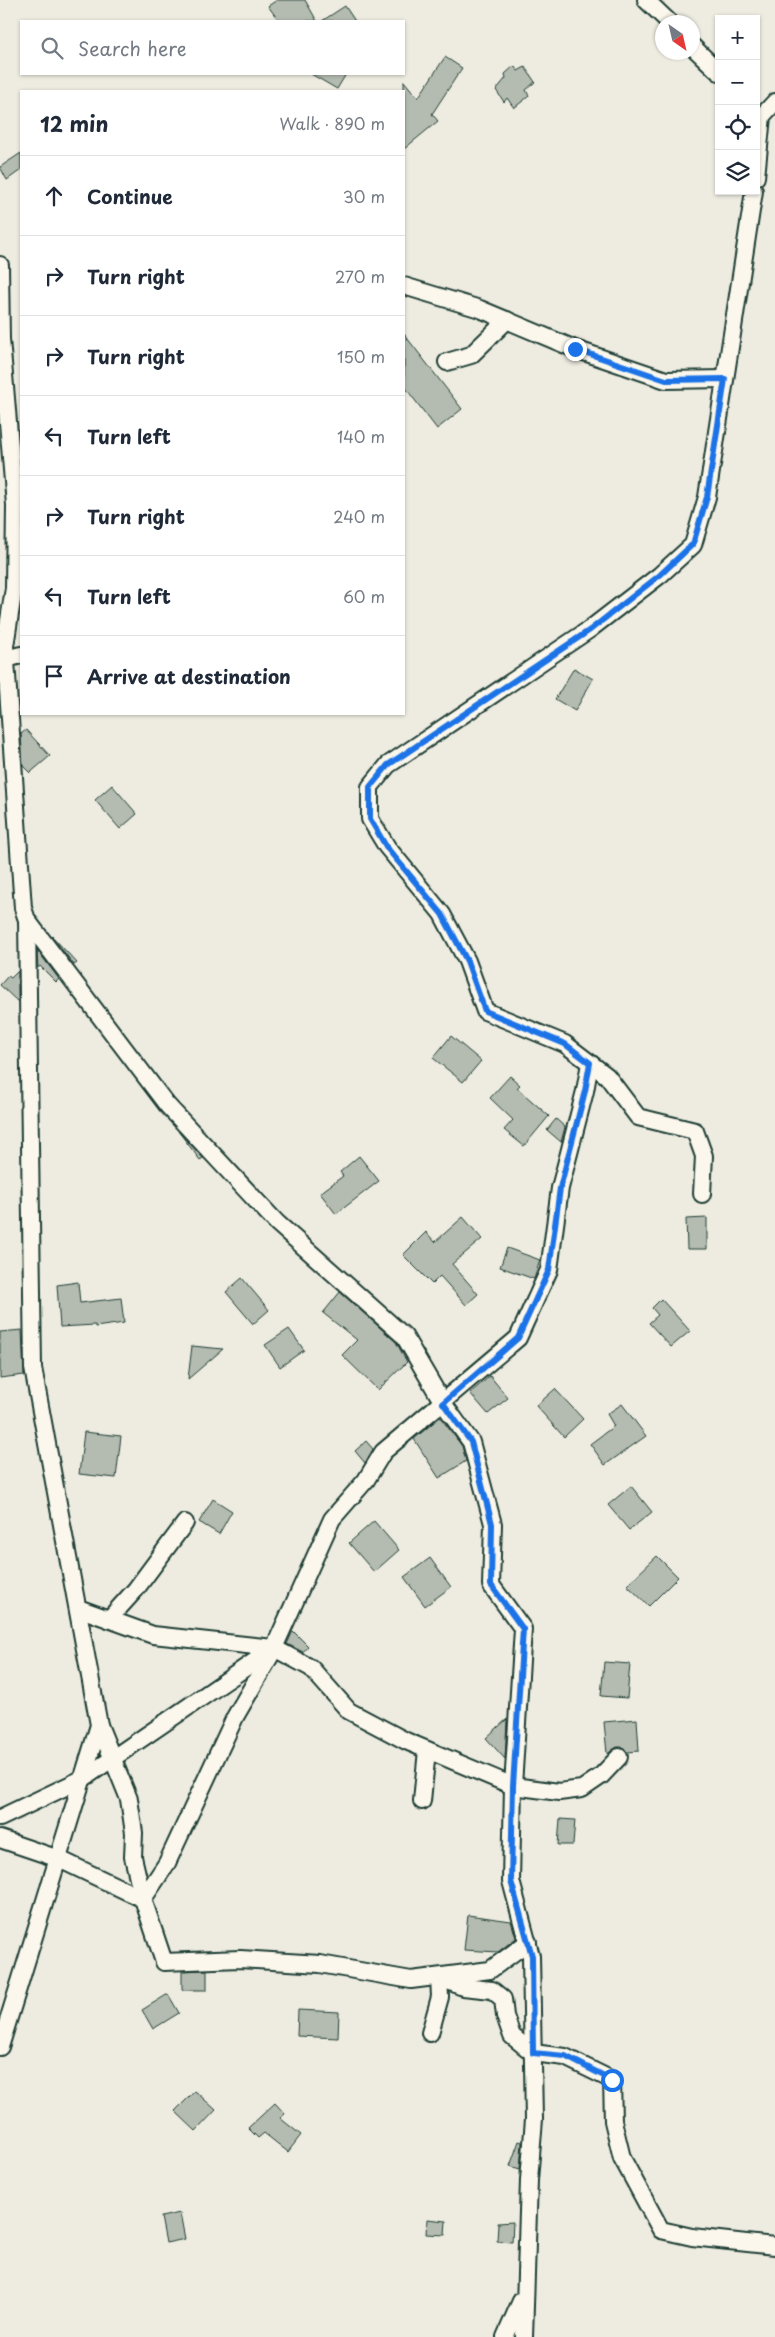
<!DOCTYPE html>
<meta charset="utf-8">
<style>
body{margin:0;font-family:"Playpen Sans",sans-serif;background:#f6f6f7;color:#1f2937}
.controls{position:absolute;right:15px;top:15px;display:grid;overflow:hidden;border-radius:0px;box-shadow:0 1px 4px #0004}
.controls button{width:45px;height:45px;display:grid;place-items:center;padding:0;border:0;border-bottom:1px solid #e0e1e3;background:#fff;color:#1f2937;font:25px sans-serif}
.compass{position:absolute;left:655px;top:15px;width:45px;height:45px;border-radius:50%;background:#fff;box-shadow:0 1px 4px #0004;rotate:146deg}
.stop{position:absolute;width:15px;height:15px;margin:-11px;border:4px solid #1a73e8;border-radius:50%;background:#fff}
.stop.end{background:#1a73e8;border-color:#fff;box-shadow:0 1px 5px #0008}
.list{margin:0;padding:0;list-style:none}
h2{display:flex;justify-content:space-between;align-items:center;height:65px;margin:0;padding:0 20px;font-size:21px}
h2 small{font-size:16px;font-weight:400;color:#747a83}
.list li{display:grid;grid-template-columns:32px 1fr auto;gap:15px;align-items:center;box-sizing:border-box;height:80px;padding:0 20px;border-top:1px solid #e0e1e3}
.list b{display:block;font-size:19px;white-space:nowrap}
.list em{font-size:16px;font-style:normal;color:#747a83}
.icon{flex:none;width:28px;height:28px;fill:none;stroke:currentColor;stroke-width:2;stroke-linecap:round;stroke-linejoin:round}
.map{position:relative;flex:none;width:775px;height:2337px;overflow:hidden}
.search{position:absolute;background:#fff;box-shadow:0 1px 4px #0004;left:20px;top:20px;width:385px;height:55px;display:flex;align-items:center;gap:12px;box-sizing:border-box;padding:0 18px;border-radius:0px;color:#747a83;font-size:19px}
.panel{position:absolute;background:#fff;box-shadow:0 1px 4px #0004;left:20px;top:90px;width:385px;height:625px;border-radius:0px}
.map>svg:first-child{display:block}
.building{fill:#b4bbb0;stroke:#1f3d34}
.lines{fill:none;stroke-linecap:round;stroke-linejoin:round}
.minor-casing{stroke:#1f3d34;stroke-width:20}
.minor{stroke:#fbf7ec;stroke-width:16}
.route{stroke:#1a73e8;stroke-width:6}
</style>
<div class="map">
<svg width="775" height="2337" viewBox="0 0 775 2337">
<rect width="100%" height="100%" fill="#eeece1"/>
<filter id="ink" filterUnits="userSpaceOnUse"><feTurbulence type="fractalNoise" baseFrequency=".02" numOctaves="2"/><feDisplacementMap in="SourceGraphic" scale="10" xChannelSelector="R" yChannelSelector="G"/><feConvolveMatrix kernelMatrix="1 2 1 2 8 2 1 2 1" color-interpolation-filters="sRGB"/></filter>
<g filter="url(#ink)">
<g class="building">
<path d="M277 0H305L317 21H279L268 6Z"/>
<path d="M345 6 355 21H322Z"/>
<path d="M445 57 462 68 432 114 438 121 404 149V81L418 98Z"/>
<path d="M514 66 518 71 525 67 535 82 526 90 529 96 514 108 507 98 504 102 496 90 506 78 505 74Z"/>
<path d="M311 74H346L337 89Z"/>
<path d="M21 153V170L7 180 0 167Z"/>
<path d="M404 334 462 409 437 429 404 386Z"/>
<path d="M574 668 593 679 575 711 555 699Z"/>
<path d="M26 730 50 756 30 773 23 766 21 734Z"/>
<path d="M112 785 137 814 120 829 95 800Z"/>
<path d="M52 936 77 963 74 965Z"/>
<path d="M37 950 59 979 56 982 40 966 38 968Z"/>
<path d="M18 971V1002L0 985 8 976 11 978Z"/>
<path d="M451 1036 481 1061 463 1082 433 1058Z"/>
<path d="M510 1076 520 1085 517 1088 549 1116 524 1146 504 1130 513 1120 490 1098Z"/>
<path d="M556 1119 565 1127 561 1142 547 1130Z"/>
<path d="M178 1131 203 1158 200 1160Z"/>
<path d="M359 1156 379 1181 336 1214 320 1193 343 1176 340 1172Z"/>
<path d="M463 1217 482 1239 452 1264 478 1294 466 1305 440 1276 432 1284 403 1255 426 1232 435 1242Z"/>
<path d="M707 1218V1249H687L686 1219Z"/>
<path d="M507 1248 540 1260 534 1279 500 1267Z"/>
<path d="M242 1278 269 1310 253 1324 226 1292Z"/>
<path d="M78 1282 80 1303 121 1298 124 1323 95 1327V1325L60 1327 57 1285Z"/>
<path d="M340 1292 396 1342 407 1362 378 1390 342 1355 357 1340 323 1313Z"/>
<path d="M661 1299 690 1331 671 1347 649 1323 658 1315 652 1308Z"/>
<path d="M289 1329 304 1350 280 1367 265 1345Z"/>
<path d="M22 1330 24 1375 0 1378V1332Z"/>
<path d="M192 1346 223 1349 188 1379Z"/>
<path d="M490 1376 508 1398 488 1414 470 1393Z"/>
<path d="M555 1389 583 1419 564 1437 536 1406Z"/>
<path d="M622 1404 646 1436 605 1465 590 1444 614 1426 607 1414Z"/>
<path d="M440 1417 462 1446 466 1461 439 1478 414 1439Z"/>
<path d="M84 1432 121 1436 116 1478 79 1474Z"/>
<path d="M366 1441 373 1449 365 1463 355 1451Z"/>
<path d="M631 1486 652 1512 629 1530 608 1505Z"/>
<path d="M213 1499 232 1511 219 1534 199 1522Z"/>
<path d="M374 1521 399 1550 374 1572 349 1543Z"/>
<path d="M657 1556 678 1577 649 1606 627 1585Z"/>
<path d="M430 1558 451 1587 425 1606 404 1577Z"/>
<path d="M293 1631 308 1646 303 1652 287 1644Z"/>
<path d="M604 1662 630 1664 627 1698 601 1696Z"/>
<path d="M507 1719 505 1759 486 1738Z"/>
<path d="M637 1719 639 1751 627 1752 622 1747H617L607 1754 604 1722Z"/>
<path d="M560 1819 575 1820 573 1845H558Z"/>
<path d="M468 1915 511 1921 516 1938 498 1952 464 1950Z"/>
<path d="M207 1970V1990H182V1971Z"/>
<path d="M168 1994 179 2013 153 2029 142 2010Z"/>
<path d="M298 2010 339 2012 338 2038 297 2036Z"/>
<path d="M195 2091 216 2110 196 2131 175 2111Z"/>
<path d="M275 2103 285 2114 280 2118 301 2135 288 2152 264 2133 258 2138 248 2128Z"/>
<path d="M519 2141 522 2142 520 2169 510 2166Z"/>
<path d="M180 2213 185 2239 166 2243 161 2217Z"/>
<path d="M427 2219 446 2221 445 2235 426 2234Z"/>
<path d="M513 2222 512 2242 497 2241 498 2223Z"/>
</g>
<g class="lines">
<g class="minor-casing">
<g id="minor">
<path d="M646 0 669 22"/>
<path d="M692 46 719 72"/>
<path d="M756 177 762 116 775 102"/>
<path d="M0 265 1 339 15 505 14 588 5 646 23 908 27 920 33 1368 99 1725 0 2047"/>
<path d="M404 286 480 309 575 349 666 380 725 379"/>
<path d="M447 362 471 355 507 320"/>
<path d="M0 665 6 659 21 655"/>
<path d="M27 920 167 1105 277 1223 404 1336 443 1403 471 1442 493 1524 491 1585 523 1629 513 1786 511 1881 531 1956 534 2119 529 2180 524 2337"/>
<path d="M590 1063 607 1076 638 1117 695 1131 704 1156 702 1194"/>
<path d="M78 1608 153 1635 274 1648 311 1668 349 1711 406 1741 513 1786 559 1792 582 1789 601 1776 619 1757"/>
<path d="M109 1619 136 1589 185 1523"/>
<path d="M99 1725 129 1799 134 1833 133 1857 143 1899"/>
<path d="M422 1801 427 1750"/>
<path d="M0 1818 84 1778 274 1648 332 1519 366 1480 383 1452 518 1338 549 1270 560 1188 585 1091 590 1063 565 1044 485 1011 467 961 442 914 387 847 370 819V787L388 765 590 629 660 575 693 545 707 497 754 191"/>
<path d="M0 1839 59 1859 143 1899 164 1962 240 1959 320 1964 411 1980 490 1970 528 1942"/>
<path d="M143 1899 167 1863 235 1717 272 1653"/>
<path d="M430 2033 440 1997 439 1977 463 1987 492 1990 503 1999 505 2016 512 2036 533 2053 565 2057 612 2080 613 2121 622 2158 661 2230 692 2237 775 2246"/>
<path d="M505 2337 521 2301"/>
</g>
</g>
<use href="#minor" class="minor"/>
</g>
</g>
<g class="lines" filter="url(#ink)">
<path class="route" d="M575 349 666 380 725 379 707 497 693 544 660 575 590 630 388 765 370 787V819L387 848 442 914 467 961 485 1011 565 1044 590 1063 585 1091 560 1188 549 1270 518 1338 443 1403 471 1442 492 1524 491 1585 523 1629 513 1786 511 1881 532 1956 533 2053 565 2056 612 2080"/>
</g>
</svg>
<div class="controls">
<button>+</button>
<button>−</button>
<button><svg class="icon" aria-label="locate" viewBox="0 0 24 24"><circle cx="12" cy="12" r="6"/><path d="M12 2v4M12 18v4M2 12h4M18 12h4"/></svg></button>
<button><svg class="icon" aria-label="layers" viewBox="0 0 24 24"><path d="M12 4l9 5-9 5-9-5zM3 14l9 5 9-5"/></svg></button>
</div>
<svg class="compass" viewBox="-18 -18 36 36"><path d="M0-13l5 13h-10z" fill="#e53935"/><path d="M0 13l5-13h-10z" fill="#747a83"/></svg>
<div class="stop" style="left:612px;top:2080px"></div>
<div class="stop end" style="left:575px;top:349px"></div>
<div class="search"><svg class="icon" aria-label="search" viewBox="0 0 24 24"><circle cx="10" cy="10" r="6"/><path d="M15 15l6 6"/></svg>Search here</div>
<section class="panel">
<h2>12 min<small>Walk · 890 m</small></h2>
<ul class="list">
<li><svg class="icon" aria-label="ahead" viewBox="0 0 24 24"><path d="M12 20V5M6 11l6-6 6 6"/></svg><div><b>Continue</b></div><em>30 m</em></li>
<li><svg class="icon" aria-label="right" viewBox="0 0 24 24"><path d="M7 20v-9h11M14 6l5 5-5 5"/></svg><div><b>Turn right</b></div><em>270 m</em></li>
<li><svg class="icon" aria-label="right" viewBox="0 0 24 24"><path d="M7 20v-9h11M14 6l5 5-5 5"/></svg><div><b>Turn right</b></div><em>150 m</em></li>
<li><svg class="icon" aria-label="left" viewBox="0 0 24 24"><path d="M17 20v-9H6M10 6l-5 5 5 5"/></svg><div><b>Turn left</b></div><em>140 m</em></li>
<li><svg class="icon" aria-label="right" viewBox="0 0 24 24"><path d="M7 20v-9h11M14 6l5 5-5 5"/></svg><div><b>Turn right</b></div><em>240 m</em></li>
<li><svg class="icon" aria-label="left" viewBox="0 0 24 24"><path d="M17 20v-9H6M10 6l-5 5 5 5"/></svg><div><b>Turn left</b></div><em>60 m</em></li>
<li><svg class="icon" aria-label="arrive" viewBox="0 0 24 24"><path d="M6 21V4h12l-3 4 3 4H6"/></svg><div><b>Arrive at destination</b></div></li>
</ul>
</section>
</div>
